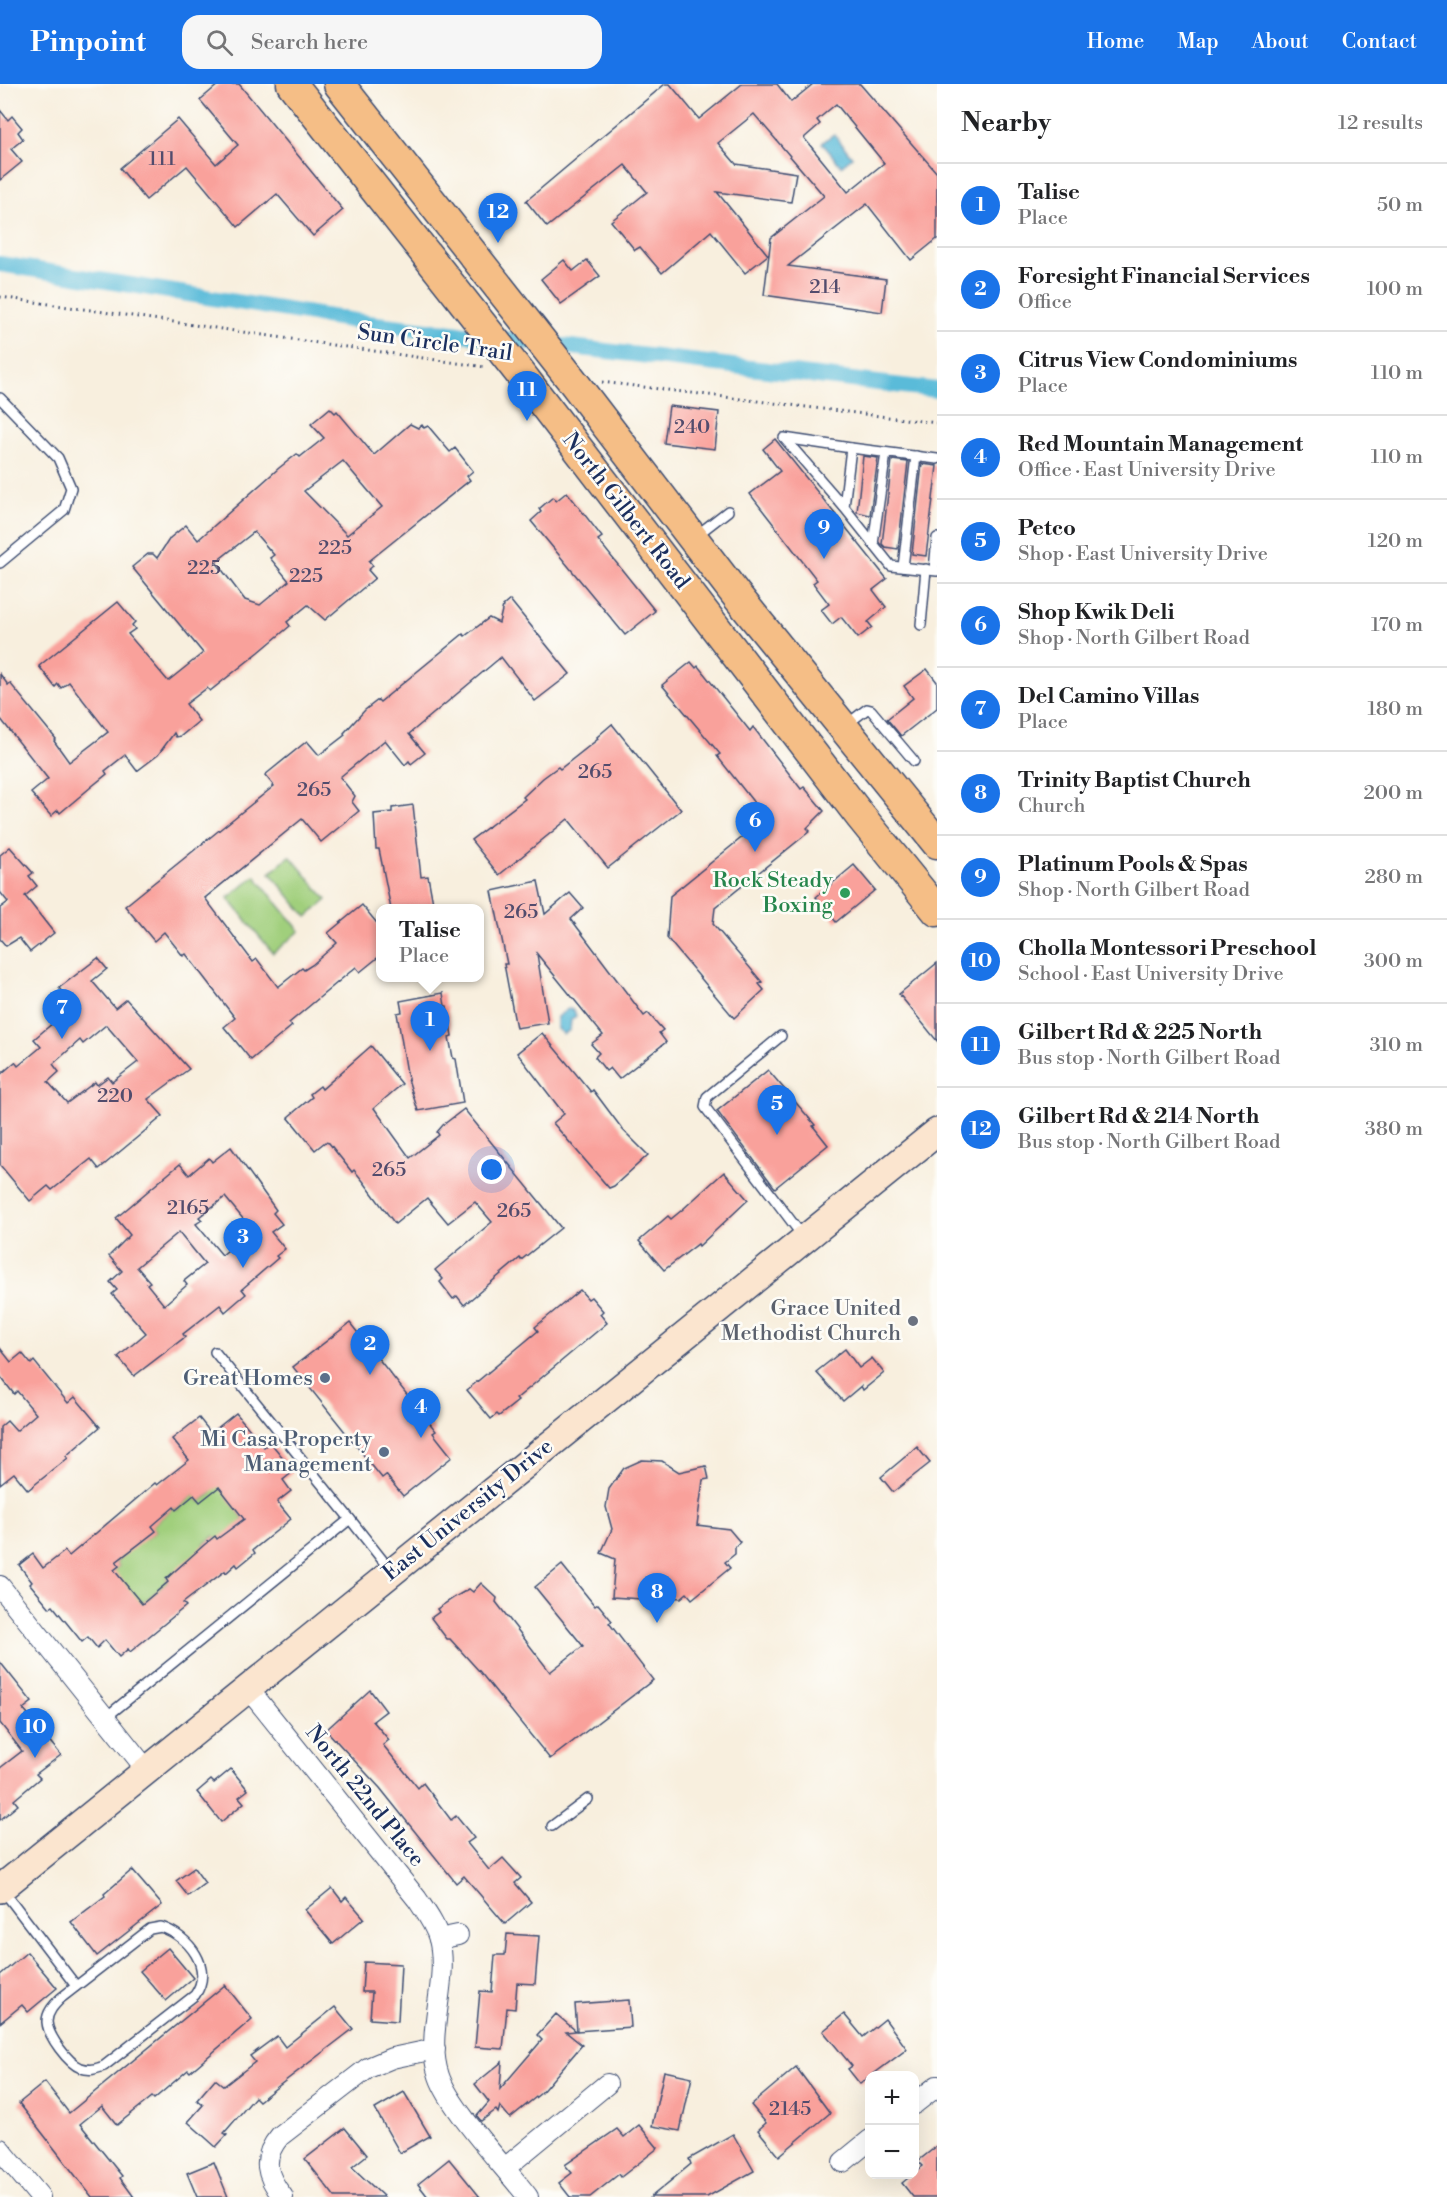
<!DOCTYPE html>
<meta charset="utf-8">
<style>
body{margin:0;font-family:"Libre Bodoni",serif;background:#f6f6f6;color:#202124}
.controls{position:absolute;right:18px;bottom:18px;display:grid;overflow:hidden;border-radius:12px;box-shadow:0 6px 24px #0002}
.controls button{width:54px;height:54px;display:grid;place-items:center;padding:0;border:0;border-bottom:2px solid #e0e0e0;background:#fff;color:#202124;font:30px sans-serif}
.you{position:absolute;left:492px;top:1086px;width:21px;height:21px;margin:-15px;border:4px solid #fff;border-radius:50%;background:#1a73e8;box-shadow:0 0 0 9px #1a73e833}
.badge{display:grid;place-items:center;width:39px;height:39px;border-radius:50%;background:#1a73e8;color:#fff;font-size:20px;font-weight:700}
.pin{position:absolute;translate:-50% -50px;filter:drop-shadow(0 2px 3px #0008)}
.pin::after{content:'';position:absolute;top:32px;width:21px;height:18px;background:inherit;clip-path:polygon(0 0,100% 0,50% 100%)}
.popup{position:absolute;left:376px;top:820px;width:108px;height:78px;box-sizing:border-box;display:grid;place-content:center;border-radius:12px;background:#fff;filter:drop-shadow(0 2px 4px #0005);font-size:20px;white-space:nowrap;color:#757577}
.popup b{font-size:22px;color:#202124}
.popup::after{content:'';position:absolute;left:50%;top:100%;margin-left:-12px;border:12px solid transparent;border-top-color:#fff}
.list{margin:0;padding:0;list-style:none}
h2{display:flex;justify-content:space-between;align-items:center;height:78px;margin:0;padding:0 24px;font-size:26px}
h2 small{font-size:20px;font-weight:400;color:#757577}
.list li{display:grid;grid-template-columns:39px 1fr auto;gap:18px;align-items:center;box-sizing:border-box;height:84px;padding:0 24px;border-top:2px solid #e0e0e0}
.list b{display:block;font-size:22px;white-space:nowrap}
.list p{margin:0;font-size:20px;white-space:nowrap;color:#757577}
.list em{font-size:20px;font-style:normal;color:#757577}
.icon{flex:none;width:33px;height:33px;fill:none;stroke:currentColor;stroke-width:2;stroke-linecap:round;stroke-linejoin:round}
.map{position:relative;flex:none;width:937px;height:2113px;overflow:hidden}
header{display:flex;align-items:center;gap:36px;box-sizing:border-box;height:84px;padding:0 30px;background:#1a73e8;color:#fff}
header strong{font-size:28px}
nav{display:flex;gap:33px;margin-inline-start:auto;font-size:21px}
.search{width:420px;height:54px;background:#f6f6f6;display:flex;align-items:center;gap:15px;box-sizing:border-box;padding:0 21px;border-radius:18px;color:#757577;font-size:22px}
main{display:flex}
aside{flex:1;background:#fff}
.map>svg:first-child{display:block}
.green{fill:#a0cf7c;stroke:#5e7f6d;stroke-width:1.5}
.water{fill:#5abbd9;stroke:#3a759c;stroke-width:1.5}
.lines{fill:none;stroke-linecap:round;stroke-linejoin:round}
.canal{stroke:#5abbd9;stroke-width:16}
.building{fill:#f9a19b;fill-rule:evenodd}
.service-casing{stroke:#3c4c71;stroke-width:12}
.minor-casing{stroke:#3c4c71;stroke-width:22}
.secondary-casing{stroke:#3c4c71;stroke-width:30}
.primary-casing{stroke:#3c4c71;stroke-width:33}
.path{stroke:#3c4c71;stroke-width:3;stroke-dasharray:1.5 4.5;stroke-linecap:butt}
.service{stroke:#fff;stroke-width:9}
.minor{stroke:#fff;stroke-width:20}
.secondary{stroke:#fbe5cf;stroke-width:27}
.primary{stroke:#f5be86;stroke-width:30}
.leisure-dot{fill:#2e9e5b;stroke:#fdfcf7;stroke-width:2}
.worship-dot{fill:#6b7280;stroke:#fdfcf7;stroke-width:2}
.service-dot{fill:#5c6f8a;stroke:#fdfcf7;stroke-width:2}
.labels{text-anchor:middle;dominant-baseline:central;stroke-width:5;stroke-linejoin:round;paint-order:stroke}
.number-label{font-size:20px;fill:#524c6d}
.street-label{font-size:22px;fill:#1b2f5e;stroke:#fdfcf7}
.leisure-label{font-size:22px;fill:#27864d;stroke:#fdfcf7;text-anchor:end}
.worship-label{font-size:22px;fill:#5b616d;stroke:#fdfcf7;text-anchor:end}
.service-label{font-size:22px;fill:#4e5e75;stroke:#fdfcf7;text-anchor:end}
</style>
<header>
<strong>Pinpoint</strong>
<div class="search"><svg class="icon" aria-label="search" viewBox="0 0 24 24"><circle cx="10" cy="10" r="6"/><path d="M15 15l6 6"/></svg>Search here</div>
<nav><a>Home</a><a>Map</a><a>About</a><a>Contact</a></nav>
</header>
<main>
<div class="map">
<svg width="937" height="2113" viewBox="0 0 937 2113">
<rect width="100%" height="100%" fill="#fdfcf7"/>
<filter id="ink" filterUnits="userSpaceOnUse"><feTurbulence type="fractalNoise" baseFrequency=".0167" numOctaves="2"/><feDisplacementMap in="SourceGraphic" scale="12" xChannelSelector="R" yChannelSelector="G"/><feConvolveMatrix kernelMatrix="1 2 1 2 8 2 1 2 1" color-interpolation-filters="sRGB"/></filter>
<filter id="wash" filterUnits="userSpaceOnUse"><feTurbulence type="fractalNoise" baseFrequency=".008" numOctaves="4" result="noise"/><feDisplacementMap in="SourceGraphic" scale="24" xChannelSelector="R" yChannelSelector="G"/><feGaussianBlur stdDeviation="1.35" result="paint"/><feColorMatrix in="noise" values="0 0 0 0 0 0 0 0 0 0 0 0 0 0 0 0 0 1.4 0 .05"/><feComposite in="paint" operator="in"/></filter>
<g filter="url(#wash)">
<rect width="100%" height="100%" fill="#f8efde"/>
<g class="green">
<path d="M290 772 327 816 307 833 270 789Z"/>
<path d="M255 792 300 847 273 869 228 814Z"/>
<path d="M217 1398 244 1435 220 1459 214 1452 204 1460 207 1465 166 1495 168 1498 139 1522 112 1488 119 1482 116 1478 143 1452 146 1455 156 1447 152 1442 174 1423 177 1426 194 1411 200 1418 210 1411Z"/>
</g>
<g class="water">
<path d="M834 50 852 73 841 82 822 59Z"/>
<path d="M568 925 574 926 576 932 571 936 570 946 563 950 557 945V933Z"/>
</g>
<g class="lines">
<path class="canal" d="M0 180 368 239 937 306"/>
</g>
<g id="blocks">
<g class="building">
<path d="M219 0H239L343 126 313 152 277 110 238 143 187 82 146 116 120 84 178 35 216 80 238 61 200 16Z"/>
<path d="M665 0H670L699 35 742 0H777L791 18 813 0H860L937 89V155L911 176 867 120 788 182 886 195 882 228 764 211 771 154 824 112 754 30 718 59 736 80 796 89 791 118 717 108 768 171 745 189 711 147 662 189 640 163 635 166 611 137 647 108 625 81 547 143 526 117ZM836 20 884 79 848 108 804 54 820 40 817 36Z"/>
<path d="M0 26 8 36 12 32 22 44 18 48 23 55 11 65 22 78 0 96Z"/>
<path d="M564 176 573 187 587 176 600 192 561 220 541 195Z"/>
<path d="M669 322 719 328 715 365 664 359Z"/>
<path d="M330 324 335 329 337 327 374 371 410 340 418 344 422 341 424 344 428 342 450 368 455 364 473 387 467 392 470 396 369 477 373 482 368 486 375 494 325 536 308 521 287 538 290 542 259 568 210 607 207 604 186 620 199 637 181 652 176 653 174 649 158 671 137 687 125 671 105 687 107 690 91 703 60 729 58 726 51 732 31 709 48 695 0 634V590L8 601 10 599 56 655 54 657 69 678 108 648 69 598 61 604 58 600 55 603 39 582 118 518 135 538 132 541 135 545 128 550 168 597 203 569 132 483 148 470H153L157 474 170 454 186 441 198 456 279 384 297 370 300 373 324 354 311 340ZM343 377 382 423 347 451 304 407ZM254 448 274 471 270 474 289 497 260 521 245 516 216 478Z"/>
<path d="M775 355 887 495 873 506 886 523 868 538 872 543 858 554 841 533 832 540 821 526 829 520 813 499 817 496 750 410 780 387 763 365Z"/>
<path d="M863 372 878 374 870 431 857 428Z"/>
<path d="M892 376 908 378 898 465 885 463 882 460Z"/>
<path d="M922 380 937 382 926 472 912 470Z"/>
<path d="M567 408 602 453 598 456 655 527 625 551 531 437 541 428 539 425 553 413 556 417Z"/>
<path d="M510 516 570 590 535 617 501 573 409 650 425 669 411 680 409 677 405 681 385 656 340 693 355 712 352 718 359 727 321 758 302 735 205 814 253 878 257 875 278 903 302 884 304 886 312 881 337 859 328 849 362 821 381 844V871L360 888 356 883 289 939 292 942 251 976 224 943 235 934 186 870 183 872 164 848 154 857 125 822 274 702 265 691 307 657 319 671 345 651 344 649 365 626 378 616 380 618 463 550 465 552 489 534 499 539 503 522Z"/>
<path d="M691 578 696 584 698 582 750 647 753 643 801 705 804 703 824 727 807 744 810 747 715 824 713 840 762 898 759 900 764 906 734 934 667 854 670 812 766 734 717 672 720 670 662 601Z"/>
<path d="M927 585 937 598V624L901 652 887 635 913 614 904 602Z"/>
<path d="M612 640 681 726 608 784 568 735 499 791 471 756 525 715 523 713 543 694 558 683 560 685 598 655 597 653Z"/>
<path d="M413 721 421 793 428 792 434 825H391L379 765H376L374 730 392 728V724Z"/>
<path d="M10 763 33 789 29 792 37 802 25 812 54 849 30 868 19 854 6 862 0 855V824L8 818 0 808V771Z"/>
<path d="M854 781 875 806 836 838 816 813Z"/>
<path d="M538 797 545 830 570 809 583 824 571 835 644 932 648 929 663 946 659 949 666 958 619 995 610 984 606 987 595 973 599 969 591 960 603 951 537 870 548 939 516 944 504 880H507L492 807Z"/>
<path d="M98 874 107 885 92 897 115 924 126 915 189 985 148 1015 163 1032 99 1085 91 1075 52 1106 48 1102 30 1117 0 1081V991L15 978 18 982 41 963 34 955 73 922 59 904ZM106 941 138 978 112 998 108 993 97 1001 95 998 67 1019 48 998 59 988 53 980 80 956 83 960Z"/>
<path d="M937 879V957L899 910Z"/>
<path d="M443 909 445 922H447L452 952 449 953 453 974 456 975 463 1019 418 1027 408 995 397 929 402 928 400 917Z"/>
<path d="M542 949 591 1008 593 1006 623 1046 648 1071 614 1102 609 1104 553 1039 564 1030 517 969Z"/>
<path d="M371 962 402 1000 374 1024 410 1074 439 1051 437 1048 443 1041 464 1025 561 1144 521 1176 520 1174 464 1221 457 1212 453 1215 440 1198 443 1195 435 1186 492 1138 475 1118 448 1139 427 1114 395 1140 363 1097 354 1086 352 1088 329 1059 325 1058 315 1066 288 1033 312 1013 310 1010 320 1002 322 1005Z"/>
<path d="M768 986 815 1041 813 1042 828 1061 775 1104 717 1027Z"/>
<path d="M231 1063 276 1126 273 1129 282 1140 271 1148 285 1165 276 1172 278 1174 242 1205 246 1210 225 1228 220 1221 183 1250 185 1253 134 1292 118 1273 146 1249 112 1210 117 1206 110 1198 122 1187 109 1172 130 1151 116 1134 180 1080 189 1091 209 1074 212 1078ZM225 1113 244 1136 240 1140 248 1150 222 1171 196 1140 202 1136 199 1133ZM179 1148 205 1180 184 1197 187 1201 164 1221 147 1200 150 1198 137 1183Z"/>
<path d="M724 1088 748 1116 699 1162 698 1160 664 1186 639 1157 668 1132 671 1135 682 1126Z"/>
<path d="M580 1206 588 1215 591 1213 603 1227 600 1230 607 1239 516 1315 518 1317 499 1332 497 1330 491 1335 467 1306 538 1247 535 1243Z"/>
<path d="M350 1239 436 1347 433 1349 452 1373 403 1412 386 1391 382 1394 293 1283Z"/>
<path d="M0 1264 11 1278 22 1269 31 1280 34 1277 68 1319 75 1313 100 1343 66 1372 68 1374 28 1406 14 1389 0 1400V1343L7 1337 16 1347 36 1330 17 1307 14 1310 0 1292Z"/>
<path d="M845 1265 859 1284 872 1274 884 1289 863 1306 861 1302 843 1317 816 1288Z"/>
<path d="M236 1329 264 1363 270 1358 294 1387 283 1396 291 1407 277 1418 291 1435 253 1466 255 1469 238 1483 236 1480 226 1489 225 1487 183 1519 186 1522 130 1568 128 1565 119 1573 105 1556 97 1564 88 1553 82 1558 53 1522 50 1524 30 1500 32 1498 19 1481 33 1470 43 1484 65 1467 69 1472 155 1399 157 1401 189 1376 172 1355 199 1334 211 1349ZM219 1403 244 1435 217 1455 215 1452 204 1461 166 1495 168 1498 142 1520 114 1486 119 1482 116 1478 156 1447 152 1442 174 1423 176 1426 194 1411 200 1418Z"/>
<path d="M917 1363 930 1379 893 1408 881 1393Z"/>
<path d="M642 1376 662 1377 679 1388 706 1382 709 1395 703 1396 697 1441 729 1445 740 1458 735 1463V1470L725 1478 730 1484 692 1515 687 1509 681 1514 656 1512V1516L612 1513 615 1475 601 1469 612 1445 606 1423 609 1405 624 1384Z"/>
<path d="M562 1481 595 1522 598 1520 612 1537 609 1539 653 1596 550 1675 480 1588 450 1555H447L431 1534 439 1528 437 1525 455 1513 469 1505 473 1508 481 1499 497 1514 496 1518 550 1588 583 1562 535 1503Z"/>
<path d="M0 1578 32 1618 23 1625 61 1671 36 1690 40 1694 14 1716 18 1721 0 1736V1684L22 1667 0 1639Z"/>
<path d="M370 1606 386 1627 373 1637 389 1656 383 1661 418 1704 423 1699 451 1736 456 1732 474 1754 467 1759 489 1786 503 1774 521 1794 515 1799 531 1818 505 1840 464 1792 456 1799 380 1704 326 1646Z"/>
<path d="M231 1685 248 1706 239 1713 244 1719 221 1738 197 1708 211 1696 214 1699Z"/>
<path d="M194 1784 205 1799 188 1812 176 1797Z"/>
<path d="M132 1786 162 1821 97 1872 71 1838 105 1812 104 1810Z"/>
<path d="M332 1804 342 1817 346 1813 364 1834 333 1860 305 1826Z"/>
<path d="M507 1850 539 1852 535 1900 517 1899 515 1925 507 1924 503 1965 475 1963 480 1907 492 1908 495 1871H505Z"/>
<path d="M168 1864 193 1894 166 1917 140 1887Z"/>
<path d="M27 1868 57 1904 28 1928 22 1921 0 1939V1891Z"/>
<path d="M364 1878 401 1880 398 1937 370 1935 372 1908H362Z"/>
<path d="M225 1901 252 1935 190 1988 188 1986 154 2015 152 2013 117 2041 102 2022 80 2040 122 2092 120 2094 134 2113H92L19 2019 45 1998 69 2029Z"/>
<path d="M629 1916 631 1943 577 1947 575 1920Z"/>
<path d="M335 1923 353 1945 259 2017 255 2013 224 2049 227 2051 216 2063 188 2038 203 2021 197 2016 215 1995 224 2002 255 1978 250 1972 277 1952 285 1963Z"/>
<path d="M556 1930 576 1947 566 1948 582 1961 541 2009 510 2034 500 2022 498 2029 496 2026 481 2037 477 2032 489 2018 475 2000 502 1978 500 2005 542 1956 537 1951Z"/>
<path d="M844 1930 863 1953 885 1935 907 1965 860 2000 848 1985 852 1982 823 1947Z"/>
<path d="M796 1983 830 2029 779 2072 758 2046 766 2039 751 2021Z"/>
<path d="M664 1987 692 1993 680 2047 652 2042Z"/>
<path d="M404 2008 430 2052 400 2069 375 2025Z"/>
<path d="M639 2041 658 2064 621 2093 619 2090 590 2113H570L559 2099 572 2089 565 2081 617 2045 624 2053Z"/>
<path d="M345 2044 367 2071 352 2083 384 2113H335L305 2075Z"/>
<path d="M733 2050 754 2087 707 2113H651L691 2080 689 2075Z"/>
<path d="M937 2062V2113H913L902 2099 923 2082 918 2077Z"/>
<path d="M449 2075 480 2113H428L418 2100Z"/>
<path d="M214 2078 228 2113H197L187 2089Z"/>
</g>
</g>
</g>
<g filter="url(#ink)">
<use href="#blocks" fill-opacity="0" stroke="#3c4c71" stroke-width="1.5"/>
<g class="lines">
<g class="service-casing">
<g id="service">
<path d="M0 314 58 374 71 404 64 426 0 479"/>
<path d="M937 375 851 364 844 423 891 482 937 487"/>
<path d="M844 423 784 354 851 364"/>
<path d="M697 451 728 427"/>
<path d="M873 460 886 369"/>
<path d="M903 483 916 372"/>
<path d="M934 486 937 454"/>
<path d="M921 541 926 485"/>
<path d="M846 641 867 625 871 626 914 677"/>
<path d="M781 952 707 1013 705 1023 804 1154"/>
<path d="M350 1435 391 1487"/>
<path d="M105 1634 350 1435 215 1268"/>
<path d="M552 1742 588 1715"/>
<path d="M3 1806 76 1902"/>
<path d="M161 1843C189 1852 214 1884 195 1911L104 1982C96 1985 90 1987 81 1984 68 1979 48 1952 47 1938 47 1928 54 1921 61 1914L150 1845Z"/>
</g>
</g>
<g class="minor-casing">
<g id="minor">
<path d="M0 1502 146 1685"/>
<path d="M247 1603 417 1815C425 1827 435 1840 439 1855 450 1899 424 1948 439 1992 450 2025 505 2083 528 2113"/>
<path d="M439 1855 458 1851"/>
<path d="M914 2020 937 2002"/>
<path d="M0 2065 40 2113"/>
<path d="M843 2078 870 2056"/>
<path d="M505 2084 607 2000"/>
<path d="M283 2113C266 2092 261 2074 280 2052L368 1984 392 1974 435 1965"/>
</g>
</g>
<g class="secondary-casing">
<path id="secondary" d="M0 1805 937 1048"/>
</g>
<g class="primary-casing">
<g id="primary">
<path d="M292 0 519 288 861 733 937 827"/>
<path d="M339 0 571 295 737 512 937 759"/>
</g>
</g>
<g class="path">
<path d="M0 213 485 283"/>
<path d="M602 298 937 339"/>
</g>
<use href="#service" class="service"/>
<use href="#minor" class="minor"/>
<use href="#secondary" class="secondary"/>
<use href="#primary" class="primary"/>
</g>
</g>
<circle class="leisure-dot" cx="845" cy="809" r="6"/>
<circle class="worship-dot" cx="913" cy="1237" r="6"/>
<g class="service-dot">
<circle cx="325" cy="1294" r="6"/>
<circle cx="384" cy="1368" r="6"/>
</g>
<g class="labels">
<g class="number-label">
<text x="162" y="75">111</text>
<text x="825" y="203">214</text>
<text x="692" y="343">240</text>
<text x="335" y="464">225</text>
<text x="204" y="484">225</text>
<text x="306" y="492">225</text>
<text x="595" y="688">265</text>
<text x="314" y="706">265</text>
<text x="521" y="828">265</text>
<text x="115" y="1012">220</text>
<text x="389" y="1086">265</text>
<text x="188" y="1124">2165</text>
<text x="514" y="1127">265</text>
<text x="790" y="2025">2145</text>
</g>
<g class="street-label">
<text transform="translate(435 259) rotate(8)">Sun Circle Trail</text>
<text transform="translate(626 427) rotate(52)">North Gilbert Road</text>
<text transform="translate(468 1426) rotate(-39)">East University Drive</text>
<text transform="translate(365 1712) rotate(51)">North 22nd Place</text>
</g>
<g class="leisure-label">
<text x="833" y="796">Rock Steady<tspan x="833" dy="25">Boxing</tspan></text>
</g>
<g class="worship-label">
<text x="901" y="1224">Grace United<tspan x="901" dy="25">Methodist Church</tspan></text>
</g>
<g class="service-label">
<text x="313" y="1294">Great Homes</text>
<text x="372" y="1355">Mi Casa Property<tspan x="372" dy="25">Management</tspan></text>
</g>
</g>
</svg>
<div class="controls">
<button>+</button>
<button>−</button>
</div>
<div class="you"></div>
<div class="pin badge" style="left:430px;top:967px">1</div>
<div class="popup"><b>Talise</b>Place</div>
<div class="pin badge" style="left:370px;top:1291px">2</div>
<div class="pin badge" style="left:243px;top:1184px">3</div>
<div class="pin badge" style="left:421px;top:1354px">4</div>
<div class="pin badge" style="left:777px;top:1051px">5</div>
<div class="pin badge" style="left:755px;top:768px">6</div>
<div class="pin badge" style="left:62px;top:955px">7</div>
<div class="pin badge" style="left:657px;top:1539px">8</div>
<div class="pin badge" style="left:824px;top:475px">9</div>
<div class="pin badge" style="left:35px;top:1674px">10</div>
<div class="pin badge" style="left:527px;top:337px">11</div>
<div class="pin badge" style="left:498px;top:159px">12</div>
</div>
<aside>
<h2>Nearby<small>12 results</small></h2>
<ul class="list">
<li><span class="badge">1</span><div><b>Talise</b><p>Place</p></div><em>50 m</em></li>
<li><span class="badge">2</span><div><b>Foresight Financial Services</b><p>Office</p></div><em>100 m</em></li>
<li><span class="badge">3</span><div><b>Citrus View Condominiums</b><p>Place</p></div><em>110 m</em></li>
<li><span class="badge">4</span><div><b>Red Mountain Management</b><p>Office · East University Drive</p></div><em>110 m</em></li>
<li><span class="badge">5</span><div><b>Petco</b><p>Shop · East University Drive</p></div><em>120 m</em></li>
<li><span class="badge">6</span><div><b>Shop Kwik Deli</b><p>Shop · North Gilbert Road</p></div><em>170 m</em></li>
<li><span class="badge">7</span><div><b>Del Camino Villas</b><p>Place</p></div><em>180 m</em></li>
<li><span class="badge">8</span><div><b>Trinity Baptist Church</b><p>Church</p></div><em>200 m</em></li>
<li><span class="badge">9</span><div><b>Platinum Pools &amp; Spas</b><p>Shop · North Gilbert Road</p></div><em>280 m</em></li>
<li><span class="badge">10</span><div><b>Cholla Montessori Preschool</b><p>School · East University Drive</p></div><em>300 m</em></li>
<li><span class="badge">11</span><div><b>Gilbert Rd &amp; 225 North</b><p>Bus stop · North Gilbert Road</p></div><em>310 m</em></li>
<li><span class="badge">12</span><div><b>Gilbert Rd &amp; 214 North</b><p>Bus stop · North Gilbert Road</p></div><em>380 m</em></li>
</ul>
</aside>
</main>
